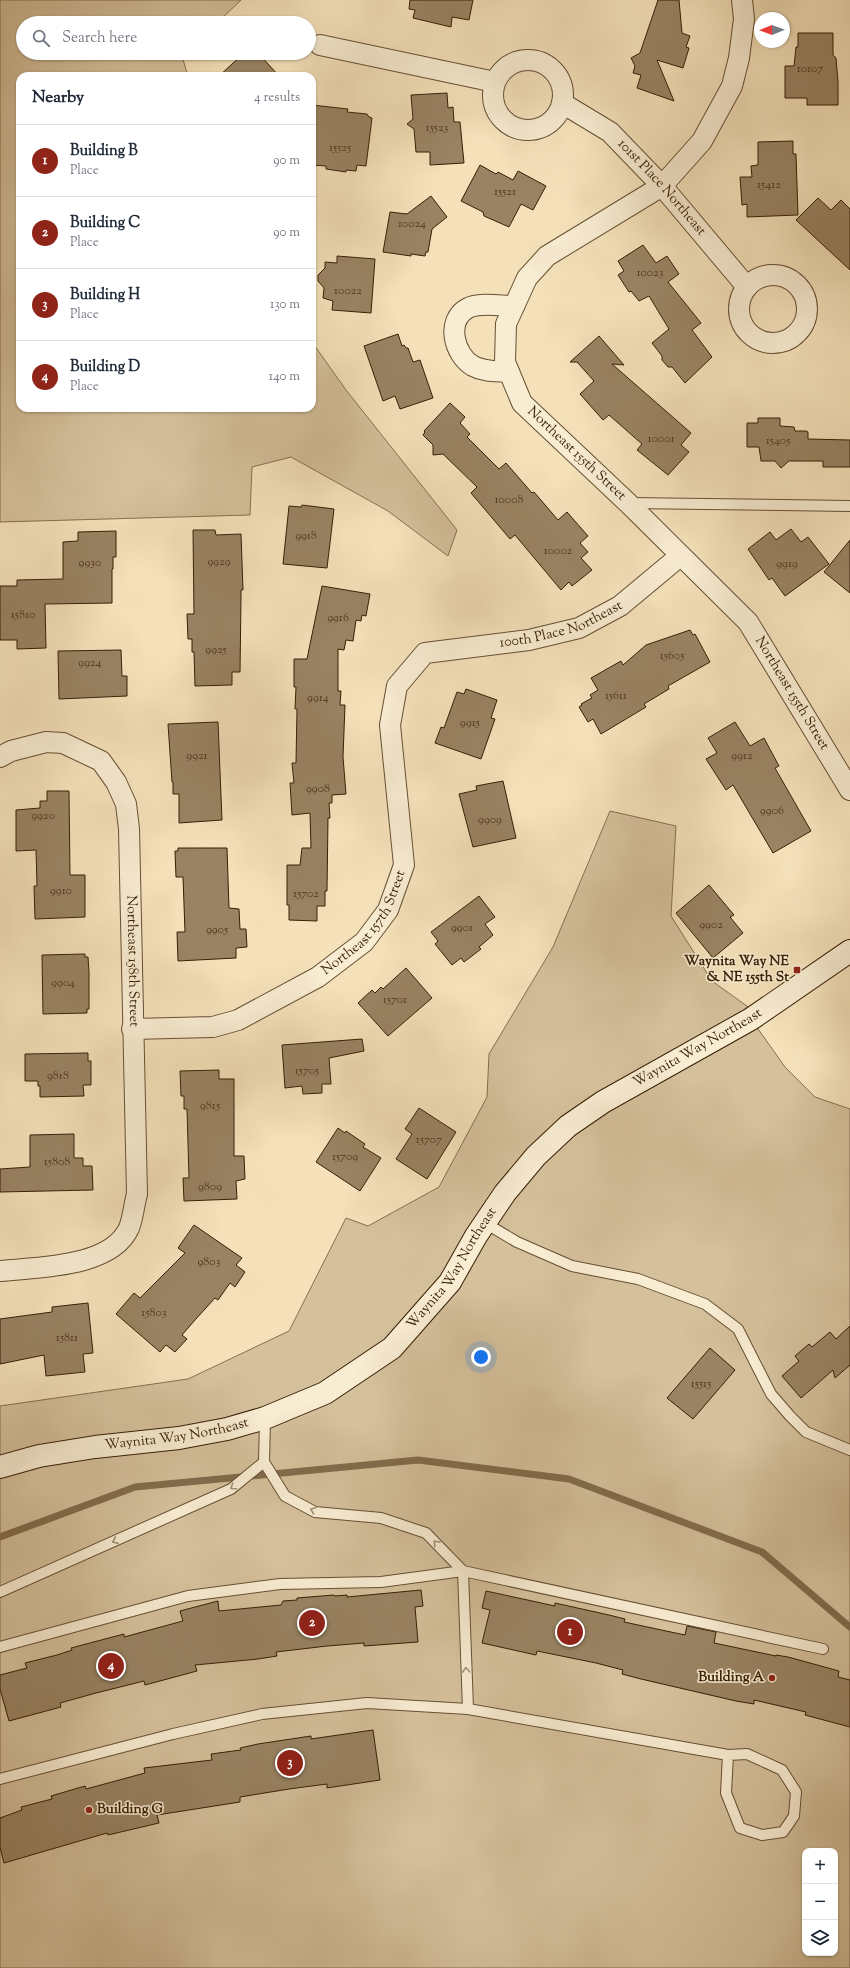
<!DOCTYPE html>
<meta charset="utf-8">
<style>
body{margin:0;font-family:"Sorts Mill Goudy",serif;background:#f6f6f7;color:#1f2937}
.controls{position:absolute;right:12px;bottom:12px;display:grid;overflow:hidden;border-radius:8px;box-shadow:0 1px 3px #0004}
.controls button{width:36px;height:36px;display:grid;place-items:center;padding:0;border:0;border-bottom:1px solid #e0e1e3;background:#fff;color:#1f2937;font:20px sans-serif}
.compass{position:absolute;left:754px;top:12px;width:36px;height:36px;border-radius:50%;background:#fff;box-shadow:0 1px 3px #0004;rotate:269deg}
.you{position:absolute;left:481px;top:1357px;width:14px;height:14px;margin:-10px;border:3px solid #fff;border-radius:50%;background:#1a73e8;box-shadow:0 0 0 6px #1a73e833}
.badge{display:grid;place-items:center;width:26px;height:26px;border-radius:50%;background:#8f2418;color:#fff;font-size:13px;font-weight:700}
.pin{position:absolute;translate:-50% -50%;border:2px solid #fff;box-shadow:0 1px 4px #0006}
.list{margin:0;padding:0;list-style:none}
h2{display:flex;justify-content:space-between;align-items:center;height:52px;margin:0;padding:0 16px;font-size:17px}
h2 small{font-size:13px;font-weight:400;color:#747a83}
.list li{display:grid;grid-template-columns:26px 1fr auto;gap:12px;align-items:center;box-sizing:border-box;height:72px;padding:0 16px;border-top:1px solid #e0e1e3}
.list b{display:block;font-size:15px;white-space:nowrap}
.list p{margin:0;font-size:13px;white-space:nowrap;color:#747a83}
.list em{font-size:13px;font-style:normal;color:#747a83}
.icon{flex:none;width:22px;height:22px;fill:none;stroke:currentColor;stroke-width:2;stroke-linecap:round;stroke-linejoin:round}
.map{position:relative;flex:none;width:850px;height:1968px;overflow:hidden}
.search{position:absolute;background:#fff;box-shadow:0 1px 3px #0004;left:16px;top:16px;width:300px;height:44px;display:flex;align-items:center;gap:10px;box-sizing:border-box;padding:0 14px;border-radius:22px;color:#747a83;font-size:15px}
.panel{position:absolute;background:#fff;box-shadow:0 1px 3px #0004;left:16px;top:72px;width:300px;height:340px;border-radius:12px}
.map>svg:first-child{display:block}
.green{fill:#d4c09b;stroke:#866f50;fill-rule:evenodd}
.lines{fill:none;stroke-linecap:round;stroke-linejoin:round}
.stream{stroke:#826b4c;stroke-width:7}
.building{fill:#998363;stroke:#371e04}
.service-casing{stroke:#664f32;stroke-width:12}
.minor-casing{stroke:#664f32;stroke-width:22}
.secondary-casing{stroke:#371e04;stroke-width:24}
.service{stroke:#f8ecd2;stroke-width:10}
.minor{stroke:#f8ecd2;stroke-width:20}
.secondary{stroke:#f8ecd2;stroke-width:22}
.oneway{stroke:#a18f75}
.poi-dot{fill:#8f2418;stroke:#f8ecd2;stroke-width:1.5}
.labels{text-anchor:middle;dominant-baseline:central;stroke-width:3;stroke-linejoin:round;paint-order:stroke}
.number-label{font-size:12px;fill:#50371c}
.street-label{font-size:14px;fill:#371e04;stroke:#f8ecd2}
.poi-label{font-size:14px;font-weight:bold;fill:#371e04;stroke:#f8ecd2;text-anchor:end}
</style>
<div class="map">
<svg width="850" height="1968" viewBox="0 0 850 1968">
<rect width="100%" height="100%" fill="#f4e1ba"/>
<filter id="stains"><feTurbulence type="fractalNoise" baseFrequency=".005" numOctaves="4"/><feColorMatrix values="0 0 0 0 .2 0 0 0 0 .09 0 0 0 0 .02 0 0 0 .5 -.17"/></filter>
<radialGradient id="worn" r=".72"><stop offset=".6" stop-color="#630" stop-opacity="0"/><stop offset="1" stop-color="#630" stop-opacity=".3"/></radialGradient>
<g class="green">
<path d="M0 0H241L217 23H23V53H185L182 56 188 76H20V408H312V342L346 390 457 530 448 556 388 511 291 457 252 467 250 515 0 522Z"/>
<path d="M610 811 676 826 671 916 712 981 758 1014 751 1019 785 1067 815 1097 850 1109V1968H0V1406L188 1379 289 1331 346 1218 368 1226 439 1187 487 1097 489 1054 553 947ZM805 1851H835V1953H805Z"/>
</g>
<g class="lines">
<path class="stream" d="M0 1537 135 1487 418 1460 569 1479 762 1552 850 1627"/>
</g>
<g class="building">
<path d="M410 0H473L469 20 452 17 451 27 413 18 415 10 409 9Z"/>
<path d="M658 0H679L682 33 690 36 686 47 689 48 683 68 657 60 674 101 637 88 641 75 633 73 635 66 631 58 640 53Z"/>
<path d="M798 33H833V55L836 58 838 82V105H807V98H785V66H794L796 47H798Z"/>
<path d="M244 53H258L279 76H219Z"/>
<path d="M447 93 448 108 453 107 454 122H460L464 163 430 165V152H416L414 129 407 124 413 119 411 95Z"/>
<path d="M312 105 348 109 347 112 367 114 369 117 372 118 366 166 357 165 356 171 346 170V172L326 169V166L312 165Z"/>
<path d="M793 141V154H796L798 215 747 217V204L742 205 740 177H752L751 166 758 165V142Z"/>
<path d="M480 165 496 174 498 172 513 180 518 171 546 186 533 210 521 204 509 227 484 216 483 212 461 201Z"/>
<path d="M431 196 447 217 432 229 428 252H426L425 256 411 254V256L383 252 390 212 407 214Z"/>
<path d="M818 198 831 210 841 200 850 209V270L796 220Z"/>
<path d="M643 245 656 263 667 256 679 274 668 282 701 323 692 330 712 357 685 383 672 367H668L662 360V356L652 343 669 329 649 296 639 301 631 291 629 292 618 275 624 271 618 261Z"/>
<path d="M337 256 375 259 371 313 332 310 333 301 323 298 324 288 318 281V275L325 268V262L337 263Z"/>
<path d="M398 334 402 346 404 345 406 348H408L413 362 420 360 433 398 400 409 395 396 383 401 364 346Z"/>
<path d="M599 336 624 365 612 364 691 433 681 445 689 452 668 475 637 450 642 444 609 415 603 420 580 394 594 381 577 362H570Z"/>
<path d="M450 403 465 417 460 423 470 434 467 437 499 469 506 463 532 493 534 492 558 520 567 512 588 536 580 543 588 552 581 558 592 570 572 586 569 582 561 590 515 535 510 539 471 493 477 487 443 454 433 455V445L423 435 425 432 424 431Z"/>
<path d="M758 418H780V426L794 427 795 431H806L808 432V439L850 440V467H823V461H789L781 468 775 461H761L759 447H747V423H758Z"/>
<path d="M302 505 334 509 327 568 283 564 289 506 301 507Z"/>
<path d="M791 529 801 542 808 537 829 564 785 596 772 578 769 580 748 549 770 532 776 540Z"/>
<path d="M193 530H215L216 535 241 534 243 590H241V598L240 672H232V685L195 686 194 652H192V639H188L187 614H194Z"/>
<path d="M116 531V557H113V569H112V603L45 604 46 648 17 649V640H0V586H17V580L63 579V542L78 541V532Z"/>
<path d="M850 540V593L824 572Z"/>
<path d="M322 586 370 594 366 616 362 615 361 621 356 620 353 641 346 640 344 650 338 649V691H341L340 705H345L343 757 346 794 332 795V803H329L330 818H328L327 891H325V906H317V921L289 920V905H287V865H300L302 848H311L310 813 292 815 290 783H294L292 763H296L297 709H295L296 687H294V659H307Z"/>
<path d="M690 630 693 635 695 634 710 662 668 686 669 689 644 704 646 707 601 734 593 719 588 722 579 707 582 705 581 704 592 698 590 695 598 690 591 678 621 661 623 665 646 645Z"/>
<path d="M121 650 122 676H127V696L59 699 58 651Z"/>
<path d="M466 689 497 700 491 718 495 719 481 759 435 743 441 727 444 728 457 692 464 694Z"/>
<path d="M218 722 222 820 179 823V794H173V782H172L168 724Z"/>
<path d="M735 722 750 746 764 738 779 766 775 768 811 831 773 853 733 785 726 790 706 759 717 753 708 738Z"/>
<path d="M503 781 516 838 473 847 459 794 477 790 476 786Z"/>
<path d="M47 791H69L70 875H85V917L35 919 34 886H37L36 850 16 851V810L40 808V801H47Z"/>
<path d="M178 848H227L229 908 239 909 240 929H246L247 947 236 948V958L178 961 177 932H185L183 877H176L175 851H178Z"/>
<path d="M709 885 734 915 730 917 743 933 713 958 676 913Z"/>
<path d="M479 896 495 917 485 924 493 935 479 947 481 949 464 962 461 958 452 965 435 944 438 941 431 932Z"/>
<path d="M85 954V957H88L89 972V1009H87V1013L43 1014 42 955Z"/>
<path d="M406 968 432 998 388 1036 358 1003 372 990 375 993 381 987 383 989Z"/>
<path d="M362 1039 364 1051 329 1058 331 1084H322V1093L303 1094 302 1086 285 1088 282 1045Z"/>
<path d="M88 1053V1061H91V1085H83L84 1096 40 1097V1086H38V1081H25V1054Z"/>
<path d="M219 1070V1079H234V1156H244L245 1179 236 1181 237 1199 184 1201 183 1178H189L187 1109H184V1096H181L180 1071Z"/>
<path d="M419 1108 456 1132 427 1179 396 1159 412 1134 405 1129Z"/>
<path d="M338 1128 345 1133 346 1131 365 1144 363 1147 381 1158 360 1191 316 1162Z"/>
<path d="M74 1134V1158H83V1166H92L93 1190 0 1192V1169L30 1167V1135Z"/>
<path d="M194 1225 242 1258 236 1265 245 1272 235 1287 230 1283 218 1300 215 1298 195 1320 182 1335 187 1339 175 1352 166 1345 160 1352 116 1314 134 1293 140 1298 185 1253 178 1248Z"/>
<path d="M88 1303 93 1353 83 1354 85 1372 46 1376 44 1355 0 1364V1319L52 1312V1307Z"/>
<path d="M850 1326V1365L835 1378 833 1370 801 1398 782 1376 799 1361 795 1356 809 1344 812 1347 830 1332 836 1339Z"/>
<path d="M710 1348 735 1370 693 1419 667 1398Z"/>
<path d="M421 1590 423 1606 415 1607 418 1642 364 1646V1643L327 1646 276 1652 277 1656 258 1659 195 1665 197 1671 145 1685 144 1681 96 1693 60 1703 61 1707 9 1721 0 1689V1675L27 1668 25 1663 57 1655 72 1650 71 1648 124 1634V1637L183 1621 180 1611 218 1601 219 1611 281 1605 283 1601 297 1600V1598L334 1595 335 1596 347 1595V1597Z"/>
<path d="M486 1591 555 1606V1603L609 1615 625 1619 624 1622 685 1635 687 1626 716 1632 714 1643 776 1656V1655L788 1657 839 1671 838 1677 850 1680V1727L805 1715 806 1712 754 1700V1704L736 1701 641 1679 622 1674 623 1670 596 1663 537 1651 536 1655 482 1643 490 1610 482 1608Z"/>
<path d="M373 1730 380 1780 327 1788V1784L289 1789 240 1797V1802L157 1815 159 1823 108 1835 107 1833 4 1863 0 1847V1818L22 1810 21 1807 52 1799 51 1796 85 1786 86 1789 145 1773 144 1768 212 1760 211 1754 241 1750 240 1748 258 1744 311 1736V1739Z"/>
</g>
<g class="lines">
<g class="service-casing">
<g id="service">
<path d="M630 503 850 506"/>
<path d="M485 1223 517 1242 572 1266 638 1279 705 1304 738 1329 771 1394 790 1416 806 1432 850 1450"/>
<path d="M265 1418 264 1462 285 1496 315 1512 381 1518 426 1533 463 1571 468 1709"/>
<path d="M0 1592 231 1489 264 1462"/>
<path d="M0 1647 188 1596 280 1584 381 1582 463 1571 823 1649"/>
<path d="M0 1779 173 1734 262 1714 367 1703 468 1709 728 1755 747 1754 782 1770 796 1792 794 1816 783 1832 762 1835 740 1828 726 1793 728 1755"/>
</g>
</g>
<g class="minor-casing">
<g id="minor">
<path id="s1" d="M742 0 744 19 739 58 732 86 702 141 662 186 547 256 527 278 506 324 505 362 522 403 628 503 748 622 850 790"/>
<path d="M320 45 495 82"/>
<circle cx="528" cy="95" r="35"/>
<path id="s2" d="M562 103 610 132 662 186 747 287"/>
<circle cx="773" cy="309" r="34"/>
<path d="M509 372C497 371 484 372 473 366 454 355 445 320 468 308 480 302 501 306 514 306"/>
<path id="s3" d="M0 757 11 751 46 742 63 743 101 761 116 782 126 804 129 829 137 1194C134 1205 133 1218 129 1228 111 1268 37 1267 0 1271"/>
<path id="s4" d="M132 1029 213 1027 238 1020 318 977 364 942 388 910 404 865 390 725 397 686 425 653 529 640 579 628 620 606 680 556"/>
</g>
</g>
<g class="secondary-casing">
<g id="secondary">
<path id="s5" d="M0 1467 39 1456 95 1447 179 1438 227 1429 265 1418 325 1393 392 1348 450 1282 476 1236 505 1193 536 1156 568 1126 603 1102 751 1019 850 951"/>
</g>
</g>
<use href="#service" class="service"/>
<use href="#minor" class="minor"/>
<use href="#secondary" class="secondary"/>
</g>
<defs><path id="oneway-chevron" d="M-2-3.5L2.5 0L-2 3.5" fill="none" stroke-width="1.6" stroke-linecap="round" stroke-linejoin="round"/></defs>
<g class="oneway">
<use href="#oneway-chevron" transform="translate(233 1487) rotate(145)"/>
<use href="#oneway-chevron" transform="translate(313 1510) rotate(-160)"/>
<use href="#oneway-chevron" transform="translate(115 1541) rotate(156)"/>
<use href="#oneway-chevron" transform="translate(436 1543) rotate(-133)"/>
<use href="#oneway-chevron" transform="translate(466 1670) rotate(-93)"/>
</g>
<g class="poi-dot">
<rect x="793" y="966" width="8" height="8" rx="2"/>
<circle cx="772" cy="1678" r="4"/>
<circle cx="89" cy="1810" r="4"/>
</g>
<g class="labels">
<g class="number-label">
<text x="810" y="69">10107</text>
<text x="437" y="128">15523</text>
<text x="340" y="148">15525</text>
<text x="769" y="185">15412</text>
<text x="505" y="192">15521</text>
<text x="412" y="224">10024</text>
<text x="650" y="273">10023</text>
<text x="348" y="291">10022</text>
<text x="661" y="439">10001</text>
<text x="778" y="441">15405</text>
<text x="509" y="500">10008</text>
<text x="306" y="536">9918</text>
<text x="558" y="551">10002</text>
<text x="219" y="562">9929</text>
<text x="90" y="563">9930</text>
<text x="787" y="564">9919</text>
<text x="23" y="615">15810</text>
<text x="338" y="618">9916</text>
<text x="216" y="650">9925</text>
<text x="672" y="656">15605</text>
<text x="90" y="663">9924</text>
<text x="616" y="696">15611</text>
<text x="318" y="698">9914</text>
<text x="470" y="723">9915</text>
<text x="197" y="756">9921</text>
<text x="742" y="756">9912</text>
<text x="318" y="789">9908</text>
<text x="772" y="811">9906</text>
<text x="43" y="816">9920</text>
<text x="490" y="820">9909</text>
<text x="61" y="891">9910</text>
<text x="306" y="894">15702</text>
<text x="711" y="925">9902</text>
<text x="462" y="928">9901</text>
<text x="217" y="930">9905</text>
<text x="63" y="983">9904</text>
<text x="395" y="1000">15701</text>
<text x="307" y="1071">15705</text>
<text x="58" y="1076">9818</text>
<text x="210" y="1106">9815</text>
<text x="429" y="1140">15707</text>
<text x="345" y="1157">15709</text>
<text x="57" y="1162">15808</text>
<text x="210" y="1187">9809</text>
<text x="209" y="1262">9803</text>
<text x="154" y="1313">15803</text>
<text x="67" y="1338">15811</text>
<text x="701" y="1384">15515</text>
</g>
<g class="street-label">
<text stroke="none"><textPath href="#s2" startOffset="132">101st Place Northeast</textPath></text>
<text stroke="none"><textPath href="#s1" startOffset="582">Northeast 155th Street</textPath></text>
<text stroke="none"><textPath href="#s4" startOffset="707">100th Place Northeast</textPath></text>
<text stroke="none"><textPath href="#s1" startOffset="906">Northeast 155th Street</textPath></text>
<text stroke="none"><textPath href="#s4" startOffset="271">Northeast 157th Street</textPath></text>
<text stroke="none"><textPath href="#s3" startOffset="315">Northeast 158th Street</textPath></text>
<text stroke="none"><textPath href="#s5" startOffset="852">Waynita Way Northeast</textPath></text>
<text stroke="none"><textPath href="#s5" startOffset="516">Waynita Way Northeast</textPath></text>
<text stroke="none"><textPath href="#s5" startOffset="180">Waynita Way Northeast</textPath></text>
</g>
<g class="poi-label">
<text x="789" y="962">Waynita Way NE<tspan x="789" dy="16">&amp; NE 155th St</tspan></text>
<text x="764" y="1678">Building A</text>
<text x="97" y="1810" text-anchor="start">Building G</text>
</g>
</g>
<rect width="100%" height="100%" filter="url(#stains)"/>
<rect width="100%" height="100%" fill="url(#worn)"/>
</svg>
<div class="controls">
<button>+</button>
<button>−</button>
<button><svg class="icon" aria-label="layers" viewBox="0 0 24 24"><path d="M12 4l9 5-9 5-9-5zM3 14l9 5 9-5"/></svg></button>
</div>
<svg class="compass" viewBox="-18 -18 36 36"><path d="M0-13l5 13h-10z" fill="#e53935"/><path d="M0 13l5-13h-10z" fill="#747a83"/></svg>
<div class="you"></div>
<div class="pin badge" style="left:570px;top:1632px">1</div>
<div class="pin badge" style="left:312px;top:1623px">2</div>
<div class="pin badge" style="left:290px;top:1763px">3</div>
<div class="pin badge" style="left:111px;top:1666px">4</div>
<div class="search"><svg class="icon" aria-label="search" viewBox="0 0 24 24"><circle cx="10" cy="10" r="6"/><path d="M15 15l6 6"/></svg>Search here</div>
<section class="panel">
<h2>Nearby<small>4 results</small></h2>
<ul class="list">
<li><span class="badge">1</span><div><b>Building B</b><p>Place</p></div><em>90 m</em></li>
<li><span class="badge">2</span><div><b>Building C</b><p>Place</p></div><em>90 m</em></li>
<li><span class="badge">3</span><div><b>Building H</b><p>Place</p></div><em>130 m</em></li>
<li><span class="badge">4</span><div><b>Building D</b><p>Place</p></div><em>140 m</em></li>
</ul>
</section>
</div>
